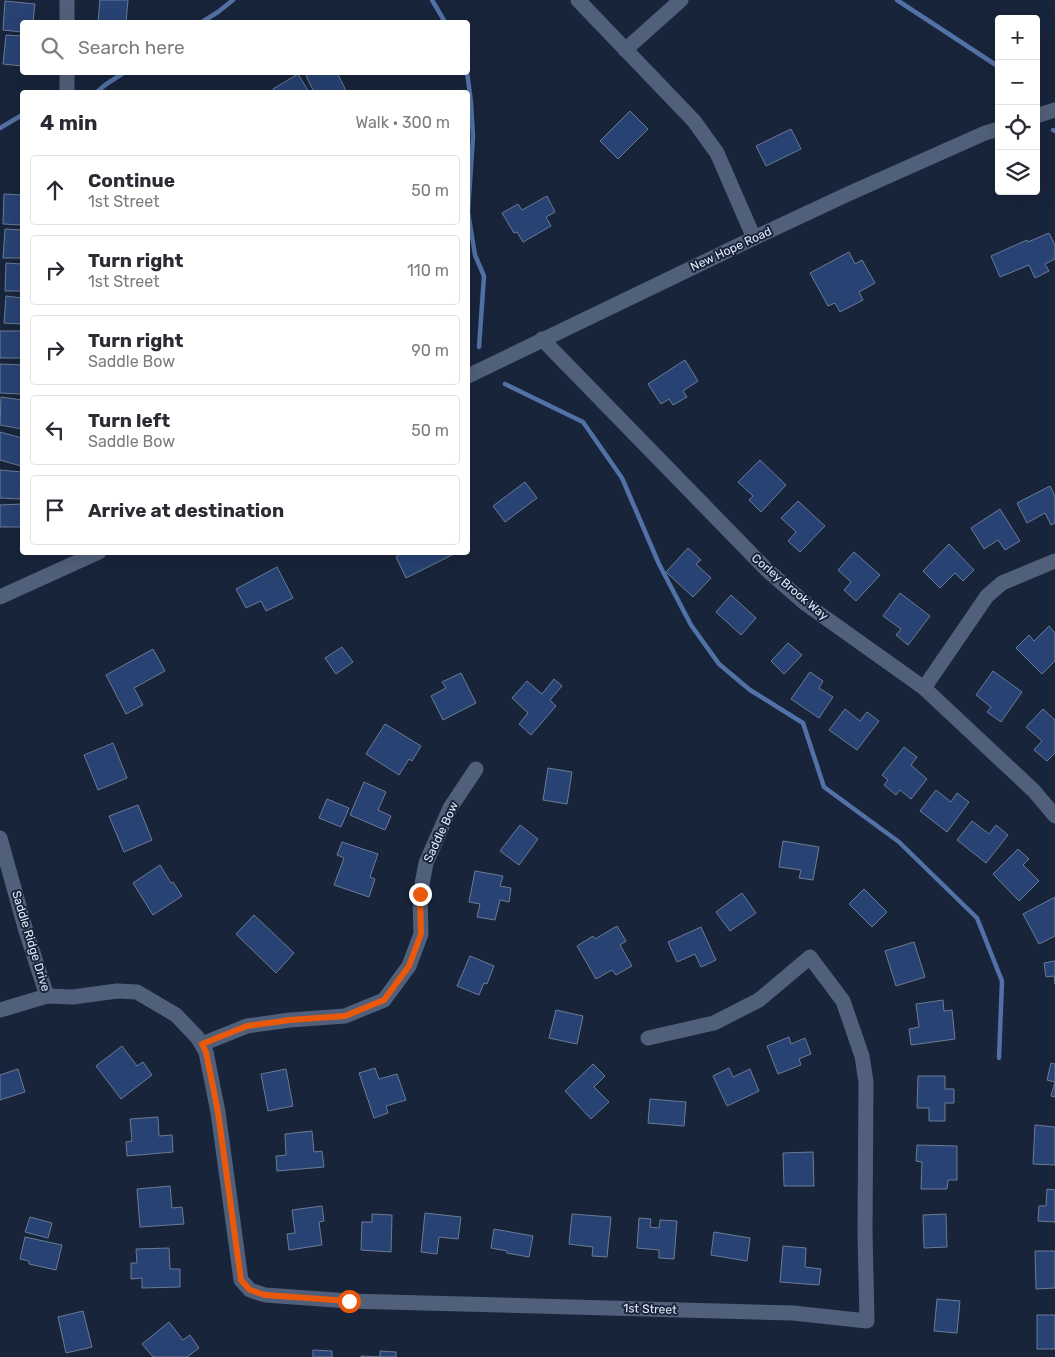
<!DOCTYPE html>
<meta charset="utf-8">
<style>
body{margin:0;font-family:Rubik,sans-serif;background:#f2f2f3;color:#2b2b33}
.controls{position:absolute;right:15px;top:15px;display:grid;overflow:hidden;border-radius:5px;box-shadow:0 5px 20px #0002}
.controls button{width:45px;height:45px;display:grid;place-items:center;padding:0;border:0;border-bottom:1px solid #e1e1e2;background:#fff;color:#2b2b33;font:25px sans-serif}
.stop{position:absolute;width:15px;height:15px;margin:-11px;border:4px solid #ea580c;border-radius:50%;background:#fff}
.stop.end{background:#ea580c;border-color:#fff;box-shadow:0 1px 5px #0008}
.list{margin:0;padding:0;list-style:none}
h2{display:flex;justify-content:space-between;align-items:center;height:65px;margin:0;padding:0 20px;font-size:21px}
h2 small{font-size:16px;font-weight:400;color:#7c7c81}
.list li{display:grid;grid-template-columns:32px 1fr auto;gap:15px;align-items:center;box-sizing:border-box;height:70px;margin:0 10px 10px;padding:0 10px;border:1px solid #e1e1e2;border-radius:5px}
.list b{display:block;font-size:19px;white-space:nowrap}
.list p{margin:0;font-size:16px;white-space:nowrap;color:#7c7c81}
.list em{font-size:16px;font-style:normal;color:#7c7c81}
.icon{flex:none;width:28px;height:28px;fill:none;stroke:currentColor;stroke-width:2;stroke-linecap:round;stroke-linejoin:round}
.map{position:relative;flex:none;width:1055px;height:1357px;overflow:hidden}
.search{position:absolute;background:#fff;box-shadow:0 5px 20px #0002;left:20px;top:20px;width:450px;height:55px;display:flex;align-items:center;gap:12px;box-sizing:border-box;padding:0 18px;border-radius:5px;color:#7c7c81;font-size:19px}
.panel{position:absolute;background:#fff;box-shadow:0 5px 20px #0002;left:20px;top:90px;width:450px;height:465px;border-radius:5px}
.map>svg:first-child{display:block}
.lines{fill:none;stroke-linecap:round;stroke-linejoin:round}
.stream{stroke:#5271a6;stroke-width:4.5}
.building{fill:#274273;stroke:#6b7b95}
.minor{stroke:#51607a;stroke-width:15}
.route{stroke:#ea580c;stroke-width:6}
.labels{text-anchor:middle;dominant-baseline:central;stroke-width:4;stroke-linejoin:round;paint-order:stroke}
.street-label{font-size:12px;fill:#e0e9f8;stroke:#18243a}
</style>
<div class="map">
<svg width="1055" height="1357" viewBox="0 0 1055 1357">
<rect width="100%" height="100%" fill="#18243a"/>
<g class="lines">
<g class="stream">
<path d="M432 0 445 22"/>
<path d="M897 0 999 67"/>
<path d="M202 22 218 12 233 0"/>
<path d="M467 72 471 102 473 137 468 212 475 255 484 276 479 347"/>
<path d="M97 92 105 85 125 72"/>
<path d="M0 128 22 115"/>
<path d="M1053 130 1055 131"/>
<path d="M505 384 583 422 622 478 659 564 691 625 719 664 750 690 803 723 824 787 899 842 977 918 1002 981 999 1058"/>
</g>
</g>
<g class="building">
<path d="M100 0H128L126 22H98Z"/>
<path d="M5 1 35 4 33 22H22V32L3 30Z"/>
<path d="M6 35 22 36V66L3 64Z"/>
<path d="M313 72H337L346 91 342 92H314L306 76Z"/>
<path d="M298 74 309 92H275L273 89Z"/>
<path d="M630 111 648 129 618 159 600 141Z"/>
<path d="M791 129 801 149 766 166 756 146Z"/>
<path d="M4 194 22 195V225L3 224Z"/>
<path d="M547 196 555 212 546 217 551 226 523 242 517 232 514 233 502 213 518 204 522 210Z"/>
<path d="M5 229 22 230V258H3Z"/>
<path d="M1049 233 1055 245V259L1045 264 1049 271 1035 278 1029 265 1000 277 991 256 1027 240 1028 242Z"/>
<path d="M849 252 855 264 862 260 875 283 859 292 863 300 840 312 835 303 828 306 810 273Z"/>
<path d="M6 263 22 264V291H5Z"/>
<path d="M6 296 22 298V324L4 323Z"/>
<rect x="0" y="331" width="22" height="27"/>
<path d="M685 360 698 381 683 391 687 397 673 405 669 399 661 404 648 384Z"/>
<path d="M0 364 22 365V394L0 393Z"/>
<path d="M1 397 22 400V429L0 425Z"/>
<path d="M0 432 22 438V460L21 466 0 460Z"/>
<path d="M760 460 786 485 761 512 749 500 753 496 738 482Z"/>
<path d="M0 470 22 472 20 499 0 498Z"/>
<path d="M525 482 537 498 505 522 493 506Z"/>
<path d="M1050 486 1055 496V523L1051 525 1045 513 1027 523 1017 503Z"/>
<path d="M798 501 825 526 800 552 788 541 796 532 781 518Z"/>
<path d="M22 504V527H0V505Z"/>
<path d="M1000 509 1020 541 1005 550 998 540 984 549 971 528Z"/>
<path d="M949 544 974 570 963 581 955 573 940 588 923 571Z"/>
<path d="M688 548 701 560 696 564 711 578 693 597 666 572Z"/>
<path d="M404 552H453L454 554 406 578 396 557Z"/>
<path d="M854 552 880 575 856 601 844 590 851 582 838 570Z"/>
<path d="M277 567 293 598 266 611 261 601 246 608 236 589Z"/>
<path d="M900 593 930 616 908 645 896 635 901 629 883 616Z"/>
<path d="M731 595 756 618 741 635 716 612Z"/>
<path d="M1049 626 1055 633V661L1042 674 1016 648 1029 635 1034 641Z"/>
<path d="M788 643 802 655 784 674 771 661Z"/>
<path d="M342 647 353 662 336 674 325 658Z"/>
<path d="M153 649 165 671 134 688 143 705 126 714 106 675Z"/>
<path d="M993 671 1022 692 1001 722 987 712 991 707 976 695Z"/>
<path d="M810 672 823 681 819 688 833 697 819 718 791 699Z"/>
<path d="M461 673 476 703 443 720 431 696 446 688 442 682Z"/>
<path d="M554 679 562 686 550 700 556 706 531 735 519 724 528 713 512 698 527 681 542 694Z"/>
<path d="M845 709 860 721 867 712 879 721 857 750 829 730Z"/>
<path d="M1043 709 1055 720V753L1047 761 1034 750 1042 741 1026 727Z"/>
<path d="M385 724 421 746 412 761 409 759 399 775 366 754Z"/>
<path d="M113 743 127 778 98 790 84 755Z"/>
<path d="M904 747 917 757 911 765 927 779 911 799 900 790 896 795 884 785 888 780 882 775Z"/>
<path d="M548 768 572 772 567 804 543 800Z"/>
<path d="M364 782 386 792 378 810 391 816 385 830 350 815Z"/>
<path d="M936 790 951 802 957 793 969 802 947 832 920 811Z"/>
<path d="M327 799 349 808 341 827 319 818Z"/>
<path d="M138 805 152 840 124 852 109 816Z"/>
<path d="M972 821 989 834 996 825 1008 835 986 863 957 840Z"/>
<path d="M520 825 538 839 519 865 500 851Z"/>
<path d="M783 841 819 847 813 880 799 878 801 870 779 867Z"/>
<path d="M342 842 378 854 370 877 375 879 369 897 334 885 344 858 337 855Z"/>
<path d="M1018 849 1029 859 1023 865 1039 881 1019 901 993 874Z"/>
<path d="M160 865 171 883 173 882 182 896 153 915 133 883Z"/>
<path d="M475 871 503 876 500 886 511 888 509 902 500 900 495 920 477 917 480 904 469 902Z"/>
<path d="M864 889 887 912 872 927 849 904Z"/>
<path d="M742 893 756 913 730 931 716 912Z"/>
<path d="M1055 897V936L1039 944 1023 914Z"/>
<path d="M254 915 294 953 276 973 236 934Z"/>
<path d="M617 926 626 941 620 945 632 966 616 975 612 970 596 979 577 946 593 936 595 939Z"/>
<path d="M701 927 716 960 701 967 695 954 677 962 668 942Z"/>
<path d="M914 942 925 977 896 986 885 951Z"/>
<path d="M470 956 494 966 487 984 484 983 479 995 457 986Z"/>
<path d="M1055 961V984L1054 976 1046 977 1044 963Z"/>
<path d="M943 1000 944 1011 952 1010 955 1039 911 1045 909 1029 919 1027 916 1004Z"/>
<path d="M556 1010 583 1016 577 1044 549 1038Z"/>
<path d="M789 1037 791 1044 805 1038 811 1054 799 1059 801 1065 778 1074 767 1046Z"/>
<path d="M122 1046 137 1066 143 1062 152 1075 121 1099 96 1066Z"/>
<path d="M1051 1063 1055 1064V1097L1051 1096 1055 1082 1047 1080Z"/>
<path d="M593 1064 605 1076 594 1087 609 1102 591 1119 565 1091Z"/>
<path d="M375 1068 379 1079 397 1074 406 1100 386 1106 388 1113 374 1118 359 1073Z"/>
<path d="M729 1068 733 1077 750 1069 759 1091 727 1106 713 1076Z"/>
<path d="M18 1069 25 1092 0 1100V1075Z"/>
<path d="M286 1069 293 1106 268 1111 261 1074Z"/>
<path d="M918 1076H945V1089H954V1103H945V1121H929V1108H917Z"/>
<path d="M650 1099 686 1102 684 1126 648 1123Z"/>
<path d="M158 1117 159 1136 172 1135 173 1152 127 1156 126 1142 132 1141 130 1119Z"/>
<path d="M1035 1125 1055 1127V1165L1033 1164Z"/>
<path d="M312 1131 314 1152 322 1151 324 1167 277 1171 276 1156 286 1155 285 1134Z"/>
<path d="M917 1145 957 1146V1180H948L947 1189H921L922 1162 916 1161Z"/>
<path d="M813 1152 814 1186H784L783 1153Z"/>
<path d="M170 1186 172 1208 182 1207 184 1224 140 1227 137 1189Z"/>
<path d="M1047 1189 1055 1190V1222L1038 1221 1039 1206H1046Z"/>
<path d="M322 1206 324 1221 319 1222 322 1245 289 1250 287 1234 295 1233 292 1210Z"/>
<path d="M425 1213 461 1217 458 1239 439 1237 437 1254 421 1252Z"/>
<path d="M372 1214 392 1215 391 1252 361 1250 362 1222H372Z"/>
<path d="M572 1214 611 1217 607 1257 592 1256 593 1247 569 1244Z"/>
<path d="M946 1214 947 1247 924 1248 923 1215Z"/>
<path d="M30 1217 52 1223 48 1238 25 1232Z"/>
<path d="M639 1218 651 1219 650 1227 659 1228 660 1220 677 1221 674 1259 659 1258V1250L637 1248Z"/>
<path d="M494 1229 533 1236 529 1257 507 1253V1251L491 1248Z"/>
<path d="M714 1232 750 1238 747 1261 711 1255Z"/>
<path d="M25 1237 62 1245 56 1270 29 1264V1261L20 1259Z"/>
<path d="M783 1246 806 1248 805 1267 821 1269 819 1285 780 1282Z"/>
<path d="M169 1248 170 1269H180V1287L142 1288V1278L131 1279V1263H137L136 1249Z"/>
<path d="M1035 1251H1055V1288L1036 1289Z"/>
<path d="M937 1299 960 1301 957 1333 934 1331Z"/>
<path d="M83 1311 92 1347 66 1353 58 1317Z"/>
<rect x="1037" y="1315" width="18" height="34"/>
<path d="M169 1322 183 1340 190 1335 199 1348 187 1357H153L142 1344Z"/>
<path d="M313 1350 332 1351V1357H313Z"/>
<path d="M380 1351 396 1352V1357H361V1356L380 1357Z"/>
</g>
<g class="lines">
<g class="minor">
<path d="M578 0 694 121 717 153 754 238"/>
<path d="M67 22V0"/>
<path d="M625 50 681 0"/>
<path d="M67 92V72"/>
<path d="M1036 116 1055 110"/>
<path d="M542 339 767 570 806 604 924 688 1034 791 1055 816"/>
<path d="M468 376 754 238 848 194 985 133 999 129"/>
<path d="M0 597 99 552"/>
<path d="M924 688 987 596 1002 583 1055 561"/>
<path d="M0 838 26 931 47 996"/>
<path d="M0 1010 47 996 73 997 117 991 137 992 176 1015 197 1037 206 1052 218 1112 241 1280 250 1290 265 1295 349 1301 793 1313 867 1321 865 1232 866 1082 862 1056 843 1001 810 957 759 1000 714 1023 648 1038"/>
<path d="M202 1044 247 1026 290 1020 345 1016 384 1000 409 966 421 934 420 895 426 863 450 808 476 769"/>
</g>
</g>
<g class="lines">
<path class="route" d="M349 1301 265 1295 250 1290 241 1280 218 1112 206 1052 202 1044 247 1026 290 1020 345 1016 384 1000 409 966 421 934 420 894"/>
</g>
<g class="labels">
<g class="street-label">
<text transform="translate(731 249) rotate(-25)">New Hope Road</text>
<text transform="translate(790 587) rotate(40)">Corley Brook Way</text>
<text transform="translate(441 832) rotate(-65)">Saddle Bow</text>
<text transform="translate(31 941) rotate(73)">Saddle Ridge Drive</text>
<text transform="translate(650 1309) rotate(2)">1st Street</text>
</g>
</g>
</svg>
<div class="controls">
<button>+</button>
<button>−</button>
<button><svg class="icon" aria-label="locate" viewBox="0 0 24 24"><circle cx="12" cy="12" r="6"/><path d="M12 2v4M12 18v4M2 12h4M18 12h4"/></svg></button>
<button><svg class="icon" aria-label="layers" viewBox="0 0 24 24"><path d="M12 4l9 5-9 5-9-5zM3 14l9 5 9-5"/></svg></button>
</div>
<div class="stop" style="left:349px;top:1301px"></div>
<div class="stop end" style="left:420px;top:894px"></div>
<div class="search"><svg class="icon" aria-label="search" viewBox="0 0 24 24"><circle cx="10" cy="10" r="6"/><path d="M15 15l6 6"/></svg>Search here</div>
<section class="panel">
<h2>4 min<small>Walk · 300 m</small></h2>
<ul class="list">
<li><svg class="icon" aria-label="ahead" viewBox="0 0 24 24"><path d="M12 20V5M6 11l6-6 6 6"/></svg><div><b>Continue</b><p>1st Street</p></div><em>50 m</em></li>
<li><svg class="icon" aria-label="right" viewBox="0 0 24 24"><path d="M7 20v-9h11M14 6l5 5-5 5"/></svg><div><b>Turn right</b><p>1st Street</p></div><em>110 m</em></li>
<li><svg class="icon" aria-label="right" viewBox="0 0 24 24"><path d="M7 20v-9h11M14 6l5 5-5 5"/></svg><div><b>Turn right</b><p>Saddle Bow</p></div><em>90 m</em></li>
<li><svg class="icon" aria-label="left" viewBox="0 0 24 24"><path d="M17 20v-9H6M10 6l-5 5 5 5"/></svg><div><b>Turn left</b><p>Saddle Bow</p></div><em>50 m</em></li>
<li><svg class="icon" aria-label="arrive" viewBox="0 0 24 24"><path d="M6 21V4h12l-3 4 3 4H6"/></svg><div><b>Arrive at destination</b></div></li>
</ul>
</section>
</div>
